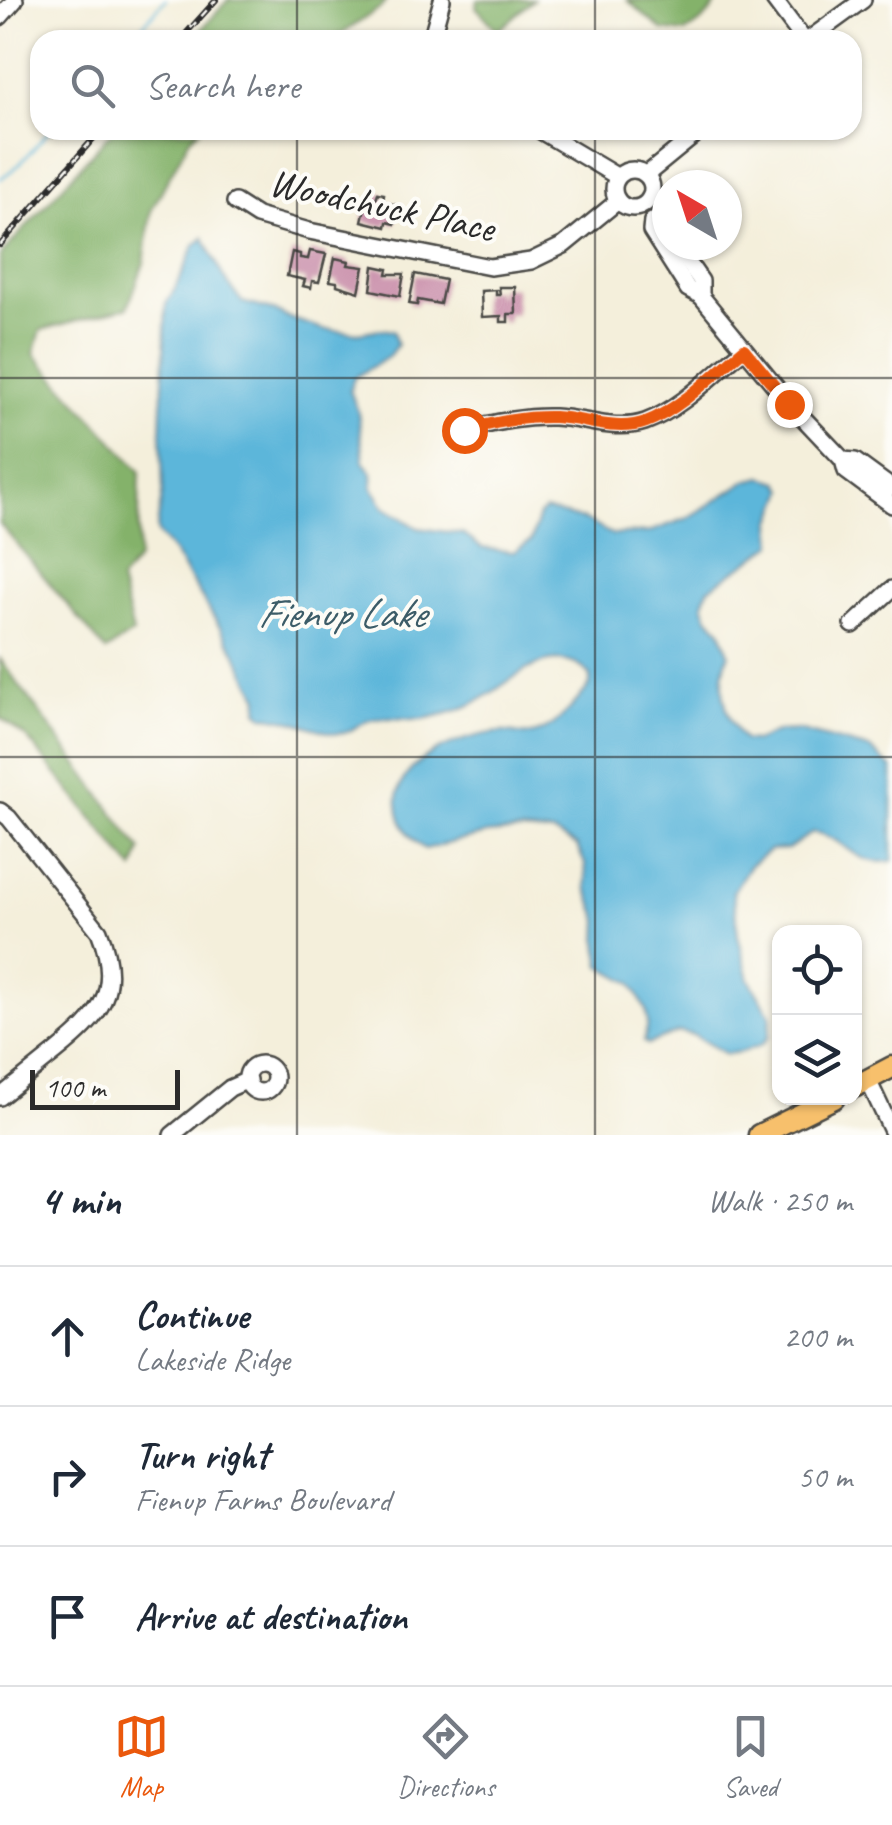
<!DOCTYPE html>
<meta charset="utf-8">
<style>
body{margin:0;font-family:Caveat,sans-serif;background:#f6f6f7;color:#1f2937}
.controls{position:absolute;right:30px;bottom:30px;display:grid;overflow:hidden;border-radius:20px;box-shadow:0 2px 8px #0004}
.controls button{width:90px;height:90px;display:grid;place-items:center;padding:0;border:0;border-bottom:2px solid #e0e1e3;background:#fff;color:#1f2937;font:50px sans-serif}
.compass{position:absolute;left:652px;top:170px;width:90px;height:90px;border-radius:50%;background:#fff;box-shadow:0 2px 8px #0004;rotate:321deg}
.scale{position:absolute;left:30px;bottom:25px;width:150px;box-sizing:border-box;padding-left:10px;border:5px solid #2b2b2b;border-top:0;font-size:28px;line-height:35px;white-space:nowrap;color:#2b2b2b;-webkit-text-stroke:8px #fdfcf7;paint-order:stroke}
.stop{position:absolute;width:30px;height:30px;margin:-22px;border:8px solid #ea580c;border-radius:50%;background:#fff}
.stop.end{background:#ea580c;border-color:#fff;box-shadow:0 2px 10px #0008}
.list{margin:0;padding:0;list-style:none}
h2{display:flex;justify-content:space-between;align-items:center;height:130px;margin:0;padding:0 40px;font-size:42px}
h2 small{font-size:32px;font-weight:400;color:#747a83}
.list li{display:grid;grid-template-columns:65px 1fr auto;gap:30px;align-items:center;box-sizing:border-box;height:140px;padding:0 40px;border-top:2px solid #e0e1e3}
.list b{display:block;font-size:38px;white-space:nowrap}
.list p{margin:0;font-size:32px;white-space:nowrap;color:#747a83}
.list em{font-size:32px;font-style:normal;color:#747a83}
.icon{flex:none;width:55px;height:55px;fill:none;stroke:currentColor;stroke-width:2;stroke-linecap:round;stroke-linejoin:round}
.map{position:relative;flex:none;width:892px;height:1135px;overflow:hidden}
.search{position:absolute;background:#fff;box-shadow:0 2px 8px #0004;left:30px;right:30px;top:30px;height:110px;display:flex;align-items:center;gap:25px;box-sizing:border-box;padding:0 35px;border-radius:30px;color:#747a83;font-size:38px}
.sheet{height:550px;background:#fff}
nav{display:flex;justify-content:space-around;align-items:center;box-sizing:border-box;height:140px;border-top:2px solid #e0e1e3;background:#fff;font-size:28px;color:#747a83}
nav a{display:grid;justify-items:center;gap:5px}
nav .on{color:#ea580c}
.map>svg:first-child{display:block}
.forest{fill:#84b26a;stroke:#586e4a;stroke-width:2.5}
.water{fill:#5cb6da;stroke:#447082;stroke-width:2.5}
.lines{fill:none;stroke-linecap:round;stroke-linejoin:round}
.stream{stroke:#5cb6da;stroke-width:2.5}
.building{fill:#cd97b0}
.minor-casing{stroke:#494845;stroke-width:20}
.major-casing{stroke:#494845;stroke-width:25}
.minor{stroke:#fff;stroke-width:15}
.major{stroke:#f7c06c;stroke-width:20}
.rail-casing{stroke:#2b2b2b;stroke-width:6}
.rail{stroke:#fdfcf7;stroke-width:2.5;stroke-dasharray:8;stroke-linecap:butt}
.route{stroke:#ea580c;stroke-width:12}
.grid{fill:none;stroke:#2b2b2b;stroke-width:2.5;stroke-opacity:0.55}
.labels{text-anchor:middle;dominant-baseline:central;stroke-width:8;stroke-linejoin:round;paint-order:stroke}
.street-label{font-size:40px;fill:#2b2b2b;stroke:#fdfcf7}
.water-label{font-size:42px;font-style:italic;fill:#3c5c68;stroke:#fdfcf7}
</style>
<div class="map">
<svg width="892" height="1135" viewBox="0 0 892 1135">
<rect width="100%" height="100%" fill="#fdfcf7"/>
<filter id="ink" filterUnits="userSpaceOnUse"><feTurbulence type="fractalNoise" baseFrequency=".01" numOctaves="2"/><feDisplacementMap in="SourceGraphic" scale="20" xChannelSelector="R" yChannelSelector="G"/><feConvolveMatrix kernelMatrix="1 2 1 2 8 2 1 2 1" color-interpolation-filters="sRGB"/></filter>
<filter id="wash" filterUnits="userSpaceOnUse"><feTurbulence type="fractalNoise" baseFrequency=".0048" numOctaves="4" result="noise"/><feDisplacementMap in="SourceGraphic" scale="40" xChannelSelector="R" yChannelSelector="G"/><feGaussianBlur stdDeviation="2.25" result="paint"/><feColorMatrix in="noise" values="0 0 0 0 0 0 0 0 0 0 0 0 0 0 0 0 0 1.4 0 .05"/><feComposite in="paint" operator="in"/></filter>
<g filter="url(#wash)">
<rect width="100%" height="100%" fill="#f4efdb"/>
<g class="forest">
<path d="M228 0H386L383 6 332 40H192Z"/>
<path d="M478 0H533L498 31 476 7Z"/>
<path d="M627 0H718C712 15 698 25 685 33L662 30Z"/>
<path d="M113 130H199L190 138 151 211 144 263 128 307 41 330 34 354 140 471 138 559 120 581 133 633 106 651 0 524V256Z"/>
<path d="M0 659 141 850 134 870 28 739 0 717Z"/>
</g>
<path class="water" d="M204 238 224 278 242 302 276 311 286 317 323 329 358 333 381 329 393 331 397 345 388 357 354 378 350 390 358 412 364 461 372 473 373 488 384 507 418 528 463 534 482 548 514 552 531 541 539 515 545 510 585 520 613 535 649 532 688 518 746 481 762 477 780 482 785 490 772 523 774 544 708 589 703 603 708 617 721 630 729 653C717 682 723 715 744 740L755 741 779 731 798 730 870 749 892 768V861C854 868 846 837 813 832L788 849 770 850 749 866 733 892 738 935 749 979 771 1016 769 1037 761 1045 741 1052 726 1054 693 1035 679 1032 647 1044 644 1041 648 1023 646 1010 631 983 601 966 598 942 599 920 587 888 585 864 577 846 553 833 521 831 487 834 425 849C411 840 399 824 398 805 393 760 466 734 502 732 511 731 523 736 532 734 557 729 575 703 590 685V674C547 634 505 692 466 707 453 712 436 717 421 719 404 720 385 715 367 721 353 726 351 736 332 733 309 728 288 717 264 716L258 710 259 698 234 650 174 553 158 534 157 528 163 488 161 432 166 303 178 284 194 246Z"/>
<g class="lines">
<g class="stream">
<path d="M130 40 165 0"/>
<path d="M0 179 19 165 50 130"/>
</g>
</g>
<g id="blocks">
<g class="building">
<path d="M378 193 384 194 383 201 399 206 395 224 387 222 386 227 362 221 365 208 368 209 371 198 376 199Z"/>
<path d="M310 251 326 254 319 282 312 281 311 288 303 286 305 280 287 276 292 252 300 254V258L308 259Z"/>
<path d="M335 258 349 261 348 265 364 267 359 292 337 285V282L330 281Z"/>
<path d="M374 266 388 269 387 274H404L400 296 371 290Z"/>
<path d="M415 274 445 280 440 304 418 300 417 305 409 304Z"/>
<path d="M499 287H515L516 314H508V322H501V316L482 317 481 291 496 290V295H500Z"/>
</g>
</g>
</g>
<g filter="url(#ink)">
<use href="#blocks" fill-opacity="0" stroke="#494845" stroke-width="2.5"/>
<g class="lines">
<g class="minor-casing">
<g id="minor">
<path d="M774 0 804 40"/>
<path d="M0 17 15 0"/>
<path d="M431 40 442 0"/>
<path d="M808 40 863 0"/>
<path d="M539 130 618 177"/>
<circle cx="633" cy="189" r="19"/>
<path d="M646 175 701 130"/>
<path d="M235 202 257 216 309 231 490 267 531 261 564 245 618 201"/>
<path d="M667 232 661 223 652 221 651 231 688 289 701 296 789 403 843 460"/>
<path d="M676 245 701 281V296"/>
<path d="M463 430C494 423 523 416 554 417 585 418 615 432 645 422 682 409 714 373 744 349"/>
<path d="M892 488 855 461 843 460 846 471 892 505"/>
<path d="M853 625 892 589"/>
<path d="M0 811 9 818 99 931C123 990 101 1016 56 1052 37 1067 19 1082 0 1097"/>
<circle cx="261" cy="1078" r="14"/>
<path d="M868 1080 892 1131"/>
<path d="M172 1135 230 1088 248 1080"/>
</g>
</g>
<g class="major-casing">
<g id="major">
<path d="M854 1087 892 1067"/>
<path d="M759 1135 834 1098"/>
</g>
</g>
<use href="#minor" class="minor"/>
<use href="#major" class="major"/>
<g class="rail-casing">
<g id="rail">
<path d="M180 40 216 0"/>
<path d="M0 245 101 130"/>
</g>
</g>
<use href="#rail" class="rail"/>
</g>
</g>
<g class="lines" filter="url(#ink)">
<path class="route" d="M464 430C494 423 523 416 554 417 585 418 615 433 646 422 681 409 715 373 744 349L789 404"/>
</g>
<path class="grid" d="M297 0V40M595 0V40M297 130V1135M595 130V1135M0 378H892M0 757H892"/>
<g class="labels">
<g class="street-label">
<text transform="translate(382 205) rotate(12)">Woodchuck Place</text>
</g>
<g class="water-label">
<text x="341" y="613">Fienup Lake</text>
</g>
</g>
</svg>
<div class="controls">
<button><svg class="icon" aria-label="locate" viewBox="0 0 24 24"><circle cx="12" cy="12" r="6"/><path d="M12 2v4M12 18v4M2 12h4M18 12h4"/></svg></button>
<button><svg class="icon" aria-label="layers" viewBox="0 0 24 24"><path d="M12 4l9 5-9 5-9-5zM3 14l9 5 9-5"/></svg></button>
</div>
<svg class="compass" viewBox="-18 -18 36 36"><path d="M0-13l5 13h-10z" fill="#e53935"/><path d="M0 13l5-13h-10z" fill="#747a83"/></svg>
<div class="scale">100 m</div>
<div class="stop" style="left:464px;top:430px"></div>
<div class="stop end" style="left:789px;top:404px"></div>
<div class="search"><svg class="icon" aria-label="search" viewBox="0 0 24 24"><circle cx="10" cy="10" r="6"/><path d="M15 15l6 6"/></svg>Search here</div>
</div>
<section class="sheet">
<h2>4 min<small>Walk · 250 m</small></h2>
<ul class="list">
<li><svg class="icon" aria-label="ahead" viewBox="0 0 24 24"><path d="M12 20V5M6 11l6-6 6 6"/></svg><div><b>Continue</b><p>Lakeside Ridge</p></div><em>200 m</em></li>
<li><svg class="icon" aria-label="right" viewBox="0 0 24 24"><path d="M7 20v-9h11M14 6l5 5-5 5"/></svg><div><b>Turn right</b><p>Fienup Farms Boulevard</p></div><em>50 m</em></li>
<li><svg class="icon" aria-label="arrive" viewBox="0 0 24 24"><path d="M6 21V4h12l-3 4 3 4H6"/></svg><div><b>Arrive at destination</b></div></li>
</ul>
</section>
<nav>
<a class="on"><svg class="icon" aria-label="map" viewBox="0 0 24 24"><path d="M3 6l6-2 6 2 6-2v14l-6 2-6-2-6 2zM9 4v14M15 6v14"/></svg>Map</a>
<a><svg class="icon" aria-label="directions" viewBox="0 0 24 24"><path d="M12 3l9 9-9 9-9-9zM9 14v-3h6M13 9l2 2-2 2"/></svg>Directions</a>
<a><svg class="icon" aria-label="saved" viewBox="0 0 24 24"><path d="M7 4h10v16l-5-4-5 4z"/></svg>Saved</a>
</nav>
